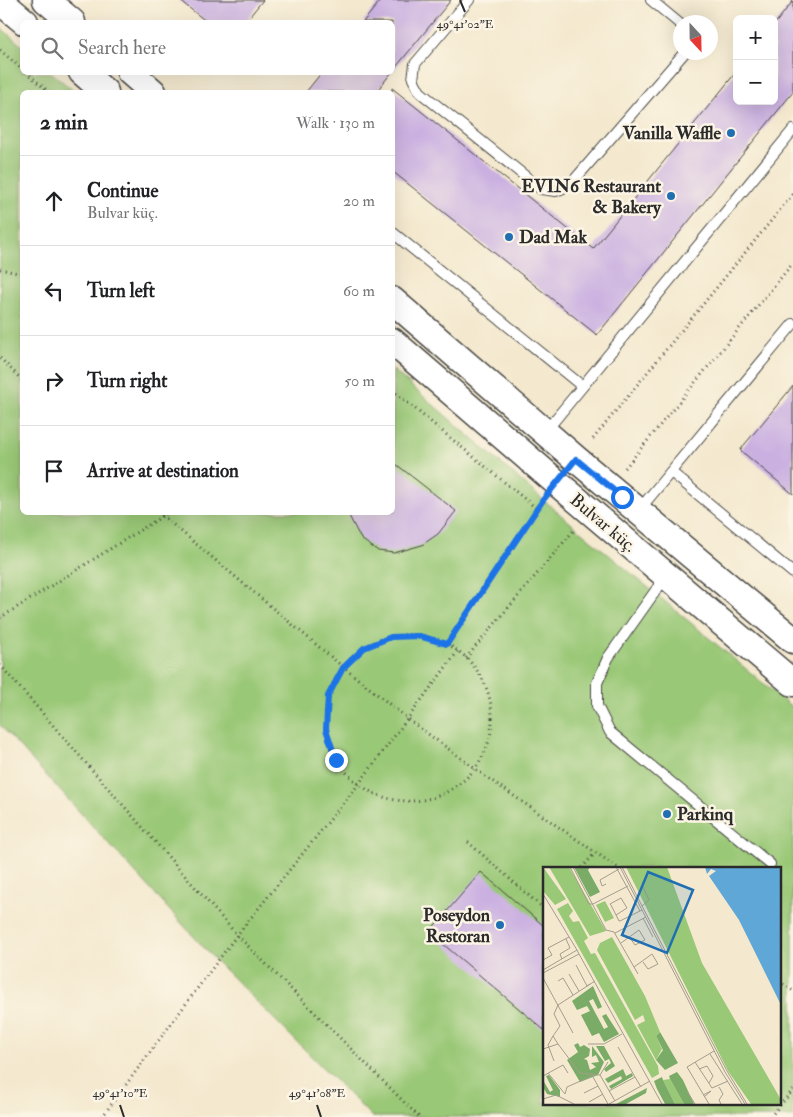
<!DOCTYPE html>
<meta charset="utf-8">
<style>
body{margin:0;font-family:"IM FELL Double Pica",serif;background:#f6f6f6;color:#202124}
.controls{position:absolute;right:15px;top:15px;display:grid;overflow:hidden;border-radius:8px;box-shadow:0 5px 20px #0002}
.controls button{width:45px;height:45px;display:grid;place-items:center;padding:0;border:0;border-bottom:1px solid #e0e0e0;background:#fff;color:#202124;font:25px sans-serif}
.compass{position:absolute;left:673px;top:15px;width:45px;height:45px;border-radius:50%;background:#fff;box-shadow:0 5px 20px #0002;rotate:158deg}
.stop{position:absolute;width:15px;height:15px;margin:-11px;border:4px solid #1a73e8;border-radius:50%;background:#fff}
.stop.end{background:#1a73e8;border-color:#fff;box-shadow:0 1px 5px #0008}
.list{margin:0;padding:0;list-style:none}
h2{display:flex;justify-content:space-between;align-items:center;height:65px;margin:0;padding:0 20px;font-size:21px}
h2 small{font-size:16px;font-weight:400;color:#757577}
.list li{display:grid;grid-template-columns:32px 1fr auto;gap:15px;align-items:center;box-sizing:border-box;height:90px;padding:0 20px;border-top:1px solid #e0e0e0}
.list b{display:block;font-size:19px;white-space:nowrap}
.list p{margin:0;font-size:16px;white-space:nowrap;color:#757577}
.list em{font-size:16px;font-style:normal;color:#757577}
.icon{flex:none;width:28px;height:28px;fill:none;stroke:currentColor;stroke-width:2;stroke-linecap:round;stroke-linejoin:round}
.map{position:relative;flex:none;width:793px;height:1117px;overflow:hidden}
.search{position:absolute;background:#fff;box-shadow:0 5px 20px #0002;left:20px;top:20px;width:375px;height:55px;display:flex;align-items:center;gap:12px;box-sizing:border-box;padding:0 18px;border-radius:8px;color:#757577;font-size:19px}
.panel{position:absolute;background:#fff;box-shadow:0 5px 20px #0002;left:20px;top:90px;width:375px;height:425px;border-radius:8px}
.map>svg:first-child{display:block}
.green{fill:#99c876;stroke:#627a50;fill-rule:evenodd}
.building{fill:#cab0e1}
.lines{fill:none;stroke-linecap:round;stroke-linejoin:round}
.service-casing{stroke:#494844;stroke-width:12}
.tertiary-casing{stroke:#494844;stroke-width:29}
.path{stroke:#494844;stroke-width:3;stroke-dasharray:1 4;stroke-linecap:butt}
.service{stroke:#fff;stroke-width:10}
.tertiary{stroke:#fff;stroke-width:26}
.route{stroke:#1a73e8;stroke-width:6}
.ticks{fill:none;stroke:#2b2b2b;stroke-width:2}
.poi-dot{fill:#1f6fb2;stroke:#fcf5e5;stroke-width:2}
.labels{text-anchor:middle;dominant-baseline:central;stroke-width:5;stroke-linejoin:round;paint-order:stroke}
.poi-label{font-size:18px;font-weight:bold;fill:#2b2b2b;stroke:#fcf5e5;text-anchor:end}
.street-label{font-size:18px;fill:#2b2b2b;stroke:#fcf5e5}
.inset-road{fill:none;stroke:#a49d8d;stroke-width:1}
.view{fill:#1f6fb2;fill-opacity:0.15;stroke:#1f6fb2;stroke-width:2.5}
.inset-edge{fill:none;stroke:#2b2b2b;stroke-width:2.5}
.ticks-label{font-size:12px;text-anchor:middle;fill:#2b2b2b;stroke:#fcf5e5;stroke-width:5;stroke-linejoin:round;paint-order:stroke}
</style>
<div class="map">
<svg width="793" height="1117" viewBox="0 0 793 1117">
<rect width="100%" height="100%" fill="#fcf5e5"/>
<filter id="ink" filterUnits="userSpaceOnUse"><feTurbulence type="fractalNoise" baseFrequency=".02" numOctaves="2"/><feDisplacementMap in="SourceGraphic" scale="10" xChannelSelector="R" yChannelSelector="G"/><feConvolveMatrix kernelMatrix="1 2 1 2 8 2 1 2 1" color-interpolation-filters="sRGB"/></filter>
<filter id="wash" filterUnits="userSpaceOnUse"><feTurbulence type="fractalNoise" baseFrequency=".0096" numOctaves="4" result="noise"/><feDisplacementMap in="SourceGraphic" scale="20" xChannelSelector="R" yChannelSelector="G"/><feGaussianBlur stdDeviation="1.12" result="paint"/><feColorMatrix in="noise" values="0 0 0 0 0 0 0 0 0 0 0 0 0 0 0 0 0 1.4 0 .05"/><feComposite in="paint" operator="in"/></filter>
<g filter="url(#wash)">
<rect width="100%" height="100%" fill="#f4e9cf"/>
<path class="green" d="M0 27 22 46V72L52 73 75 92H22V512H392L393 370 543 500 793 708V1117H372L218 963 0 725ZM544 868H779V1103H544Z"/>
<g id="blocks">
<g class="building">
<path d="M179 0H263L245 22H207Z"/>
<path d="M381 0H451L392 72V22H363Z"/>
<path d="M793 1V92L597 335 392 171V88L593 249 737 71V101H774V25Z"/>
<path d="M322 72H392L376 92H306Z"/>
<path d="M793 386V494L740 450Z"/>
<path d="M392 461 456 511 438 534 422 545 394 553 378 551 361 539 347 512H392Z"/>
<path d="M481 872 544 926V1030L429 932Z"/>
</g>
</g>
</g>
<g filter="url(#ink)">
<use href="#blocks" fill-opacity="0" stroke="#494844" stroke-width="1"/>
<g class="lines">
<g class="service-casing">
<g id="service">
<path d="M469 0 415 64 413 79 420 92 541 189 556 191 570 185 685 52"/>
<path d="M651 0 680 24"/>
<path d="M392 232 582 386"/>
<path d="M545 432 793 130"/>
<path d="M671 472 793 573"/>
<path d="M639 510 793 324"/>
<path d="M666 576 608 658 597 683V706L610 732 770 864"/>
</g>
</g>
<g class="tertiary-casing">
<g id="tertiary">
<path d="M46 0 72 22"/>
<path d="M0 1 25 22"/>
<path d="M82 72 105 92"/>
<path d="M130 72 153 92"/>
<path d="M392 300 576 459 793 640"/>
<path d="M392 341 557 483 793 683"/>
</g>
</g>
<g class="path">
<path d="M0 50 22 69"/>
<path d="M26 72 49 92"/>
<path d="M0 269 22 274"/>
<path d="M0 358 22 380"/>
<path d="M392 390 537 509"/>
<path d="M593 439 793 194"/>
<path d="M625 468 793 263"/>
<path d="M158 512 343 667 408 719 485 776 618 868"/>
<path d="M0 618 169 512"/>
<circle cx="409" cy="718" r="83"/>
<path d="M447 644 541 503"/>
<path d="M466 658 574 530"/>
<path d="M0 665 237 935 419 1117"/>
<path d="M468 842 544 909"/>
<path d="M582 868 595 853"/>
<path d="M779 981 793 991"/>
<path d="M102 1117 237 935 358 785 458 651"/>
<path d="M770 1117 793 1090"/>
</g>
<use href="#service" class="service"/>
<use href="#tertiary" class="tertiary"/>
</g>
</g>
<g class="lines" filter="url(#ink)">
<path class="route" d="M336 760 326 729 328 696 343 668 364 648 391 637 419 636 447 644 543 500 576 459 622 497"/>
</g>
<path class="ticks" d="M460 0 465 12M120 1105 124 1117M317 1105 321 1117"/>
<g class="poi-dot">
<circle cx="731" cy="133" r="5"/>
<circle cx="671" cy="196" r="5"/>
<circle cx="509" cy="237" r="5"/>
<circle cx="667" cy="814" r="5"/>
<circle cx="500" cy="925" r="5"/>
</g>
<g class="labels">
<g class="poi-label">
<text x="721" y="133">Vanilla Waffle</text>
<text x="661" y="186">EVIN6 Restaurant<tspan x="661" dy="21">&amp; Bakery</tspan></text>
<text x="519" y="237" text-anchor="start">Dad Mak</text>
<text x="677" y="814" text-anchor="start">Parkinq</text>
<text x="490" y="915">Poseydon<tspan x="490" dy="21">Restoran</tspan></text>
</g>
<g class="street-label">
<text transform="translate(603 523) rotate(40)">Bulvar küç.</text>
</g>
</g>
<g transform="translate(543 867)">
<rect width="238" height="238" fill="#f4e9cf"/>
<path d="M0 0 23 32 12 38 0 24ZM6 0H26L63 64 47 69ZM83 0H124L159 96 237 231V237H208L185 204ZM62 34 71 51 62 55 53 38ZM25 36 30 44 26 49 30 55 36 54 45 71 41 74 48 87 52 86 115 199 116 207 109 211 14 42ZM69 70 102 129 117 165 113 169 119 182 113 193 94 158 102 154 100 148 92 153 54 83 57 76ZM127 212 141 237H132L120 213Z" fill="#99c876"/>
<path d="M31 0H47L45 3 57 25 47 30ZM50 119 59 140 55 142 50 132 46 134 61 162 65 160 59 149 63 147 76 167 61 175 56 166 49 169 38 148 47 144 44 139 34 143 29 134ZM117 165 135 196 122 203 113 193 120 183 113 169ZM35 176 37 180 41 178 47 182 46 189 41 192 44 193 47 203 53 200 48 196 56 195 53 188 49 190V179L61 195 55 208 37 215 24 193 35 185 31 178ZM53 179H61L72 199 63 205 61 202 68 196 66 192 62 194ZM80 202 83 209 89 206 90 209 68 222 66 219 79 212 78 209 65 216 62 212ZM134 205 140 213 151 237H141L127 212 126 209ZM6 208 17 223V230L4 227 0 220V213L7 225 10 223 3 209ZM119 210 120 213 132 237H122L114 222 111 214ZM104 221 103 226 83 237H73Z" fill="#7aac67"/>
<path d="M162 0H237V136L196 53 166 9 173 4 168 2 164 7Z" fill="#5fa7d6"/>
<path class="inset-road" d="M27 0 46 37H50M30 0 63 63 71 65 95 107M73 0 97 44M77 0 182 205 202 237M79 0 184 204 204 237M63 17 59 19 57 13 76 2M0 27 34 83M50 37 85 19M99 39 106 33 100 20M73 48 84 41 78 31 67 37 68 38 76 54H77L99 43M100 51 110 70M72 66 103 50M78 76 96 63 102 73 92 78 87 71M36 87 119 237M19 92 17 87 27 81 23 72M0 93 9 88 5 81 26 70M33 98 44 119 47 117M91 100 109 87 115 97 105 102 100 95M0 103 34 83 36 87 0 106M26 107 36 124M0 111 30 166M15 114 20 111 30 128M10 169 5 178 11 194M15 177 10 169 17 159 11 147 15 138 52 114M45 177H61L79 167M75 180 92 210M0 182 15 177 37 206 57 208 72 234M167 187 199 237M152 195 169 221 185 214M156 202 164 199 170 209 166 216M5 206 22 227 24 220 51 208M57 208 65 195M0 209 20 198 25 206M50 210 65 237M176 220 180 227 176 233 178 237M66 224 92 210 98 220M144 224 152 237M41 226 55 219M160 228 168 224 161 230M0 232 13 228 31 237M46 235 60 227M66 237 107 214M166 237 144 200 171 184"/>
<path class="view" d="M105 5 150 23 124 86 79 68Z"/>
<rect width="238" height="238" class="inset-edge"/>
</g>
<g class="ticks-label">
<text x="465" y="28">49°41'02"E</text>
<text x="120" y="1097">49°41'10"E</text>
<text x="317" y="1097">49°41'08"E</text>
</g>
</svg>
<div class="controls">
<button>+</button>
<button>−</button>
</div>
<svg class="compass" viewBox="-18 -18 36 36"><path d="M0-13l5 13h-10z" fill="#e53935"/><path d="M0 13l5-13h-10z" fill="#757577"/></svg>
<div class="stop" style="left:622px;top:497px"></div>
<div class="stop end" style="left:336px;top:760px"></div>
<div class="search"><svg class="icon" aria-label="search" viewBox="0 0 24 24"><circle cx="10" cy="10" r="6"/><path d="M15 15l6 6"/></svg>Search here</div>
<section class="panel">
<h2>2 min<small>Walk · 130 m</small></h2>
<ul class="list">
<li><svg class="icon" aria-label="ahead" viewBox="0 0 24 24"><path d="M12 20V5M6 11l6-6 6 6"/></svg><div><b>Continue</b><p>Bulvar küç.</p></div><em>20 m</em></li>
<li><svg class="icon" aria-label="left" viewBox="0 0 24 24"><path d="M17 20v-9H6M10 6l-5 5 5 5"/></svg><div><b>Turn left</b></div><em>60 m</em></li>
<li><svg class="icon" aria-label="right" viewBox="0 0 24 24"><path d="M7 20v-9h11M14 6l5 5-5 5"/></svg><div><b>Turn right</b></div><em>50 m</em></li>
<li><svg class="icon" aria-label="arrive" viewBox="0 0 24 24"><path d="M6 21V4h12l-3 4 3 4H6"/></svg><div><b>Arrive at destination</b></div></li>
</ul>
</section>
</div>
